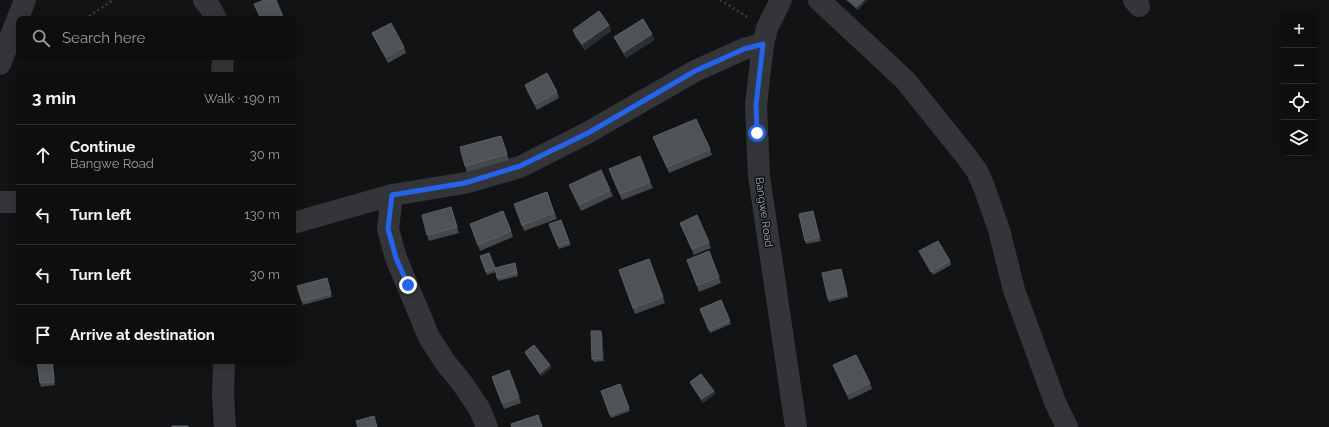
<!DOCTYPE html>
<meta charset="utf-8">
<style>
body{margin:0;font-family:Raleway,sans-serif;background:#1c1c1d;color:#f1f3f6}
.controls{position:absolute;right:12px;top:12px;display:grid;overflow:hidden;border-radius:8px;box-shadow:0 2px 10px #0003}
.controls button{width:36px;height:36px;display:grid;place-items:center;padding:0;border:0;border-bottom:1px solid #2e2e2f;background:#0e0e0f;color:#f1f3f6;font:20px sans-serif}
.stop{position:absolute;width:12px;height:12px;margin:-9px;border:3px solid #2563eb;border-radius:50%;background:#fff}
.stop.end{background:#2563eb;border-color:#fff;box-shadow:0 1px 4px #0008}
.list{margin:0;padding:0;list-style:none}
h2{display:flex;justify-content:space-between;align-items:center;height:52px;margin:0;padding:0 16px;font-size:17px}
h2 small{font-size:13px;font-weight:400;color:#9b9c9e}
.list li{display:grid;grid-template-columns:26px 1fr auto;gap:12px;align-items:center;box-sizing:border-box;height:60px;padding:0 16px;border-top:1px solid #2e2e2f}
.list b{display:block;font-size:15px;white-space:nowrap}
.list p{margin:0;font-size:13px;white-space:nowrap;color:#9b9c9e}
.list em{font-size:13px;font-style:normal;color:#9b9c9e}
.icon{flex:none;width:22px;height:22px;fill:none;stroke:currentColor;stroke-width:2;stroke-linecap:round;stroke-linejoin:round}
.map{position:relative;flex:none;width:1329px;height:427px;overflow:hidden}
.search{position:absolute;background:#0e0e0f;box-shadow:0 2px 10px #0003;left:16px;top:16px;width:280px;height:44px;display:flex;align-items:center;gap:10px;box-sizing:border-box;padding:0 14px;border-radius:8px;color:#9b9c9e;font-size:15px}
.panel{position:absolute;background:#0e0e0f;box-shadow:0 2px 10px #0003;left:16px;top:72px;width:280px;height:292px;border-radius:8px}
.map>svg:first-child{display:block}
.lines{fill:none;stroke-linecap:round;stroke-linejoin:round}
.path{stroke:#393d40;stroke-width:2.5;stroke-dasharray:2 3;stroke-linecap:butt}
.minor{stroke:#333539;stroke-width:22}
.tertiary{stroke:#333539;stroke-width:22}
.wall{fill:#45494c}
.shaded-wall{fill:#2c2f31}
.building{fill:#4f5357;stroke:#5c6166}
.route{stroke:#2563eb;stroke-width:5}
.labels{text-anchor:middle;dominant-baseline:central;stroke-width:3;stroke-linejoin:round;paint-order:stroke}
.street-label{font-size:11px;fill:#a2adb6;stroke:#0d0e0f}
</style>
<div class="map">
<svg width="1329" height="427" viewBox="0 0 1329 427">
<rect width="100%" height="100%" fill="#121314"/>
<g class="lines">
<g class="path">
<path d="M720 0 749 18"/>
<path d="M85 19 113 0"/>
</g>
<g class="minor">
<path d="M204 0 211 9 216 19"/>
<path d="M819 0 905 80 966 156 977 171 984 187 999 230 1014 290 1055 402 1067 427"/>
<path d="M1134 0 1139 6"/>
<path d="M0 64 25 0"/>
<path d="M222 75 223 57"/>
<path d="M392 195 388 229 396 258 429 337 445 362 462 383 479 408 487 427"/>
<path d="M0 202H19"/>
<path d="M293 223 392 195 465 183 520 167 587 133 695 71 744 49 763 44"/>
<path d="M224 361 223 397 225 427"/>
</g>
<path class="tertiary" d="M781 0 767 28 763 44 756 105 759 176 796 427"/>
</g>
<g class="wall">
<path d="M846 0H867L858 10Z"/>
<path d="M609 25 611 31 585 50 575 36 573 30Z"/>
<path d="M372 33 404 47 406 53 388 63 375 39Z"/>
<path d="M614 37 654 40 626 58 617 43Z"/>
<path d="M525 85 557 92 559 98 537 110 527 91Z"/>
<path d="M653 137 710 149 712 155 669 173Z"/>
<path d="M503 142 509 160 467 172 465 166Z"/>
<path d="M611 175 650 182 653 188 622 200Z"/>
<path d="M569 185 610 190 613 196 581 211Z"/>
<path d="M547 192 557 219 524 231 514 204Z"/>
<path d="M451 207 459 233 429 241 427 235Z"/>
<path d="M814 214 821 241 806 244 805 241Z"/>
<path d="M561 220 571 245 559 249 549 224Z"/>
<path d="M680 223 709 242 711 248 694 255Z"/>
<path d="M470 224 511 231 513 237 480 251Z"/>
<path d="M709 251 721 283 699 292 687 260Z"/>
<path d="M919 251 950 261 951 265 933 275 921 254Z"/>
<path d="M480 256 495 268 515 263 518 276 498 281 496 272 487 275Z"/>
<path d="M649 259 665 303 635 314 619 270Z"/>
<path d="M842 272 848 297 829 302 828 299Z"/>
<path d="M327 278 332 297 303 305 297 286Z"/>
<path d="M721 300 731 324 710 333 700 309Z"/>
<path d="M602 334 604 361 594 362 592 359Z"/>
<path d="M525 352 550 365 551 368 541 376 526 355Z"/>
<path d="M37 361H53L55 385 41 387 40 383Z"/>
<path d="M833 365 870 383 872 389 849 400 836 371Z"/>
<path d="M509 370 521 403 504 409 492 377Z"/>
<path d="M690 382 715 394 703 403 691 385Z"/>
<path d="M620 384 630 411 611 418 601 391Z"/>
</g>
<g class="shaded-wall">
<path d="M864 0H867L858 10 857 7Z"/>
<path d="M609 25 611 31 585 50 582 44Z"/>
<path d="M652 34 654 40 626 58 624 52Z"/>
<path d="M601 331 602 334 604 361 602 358Z"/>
<path d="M52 361H53L55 385 54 382Z"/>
<path d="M550 365 551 368 541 376 540 373Z"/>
<path d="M714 391 715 394 703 403 702 399Z"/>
</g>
<g class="building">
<path d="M264 0H276L284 19H261L254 4Z"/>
<path d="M849 0H864L857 7Z"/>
<path d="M599 11 609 25 582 44 573 30Z"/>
<path d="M643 19 652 34 624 52 614 37Z"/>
<path d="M391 23 404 47 386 57 372 33Z"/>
<path d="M547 73 557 92 535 104 525 85Z"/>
<path d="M696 119 710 149 667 167 653 137Z"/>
<path d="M501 136 507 154 465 166 460 147Z"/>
<path d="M640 156 650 182 620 194 609 169Z"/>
<path d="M601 170 610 190 579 205 569 185Z"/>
<path d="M547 192 554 213 522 225 514 204Z"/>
<path d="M451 207 457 227 427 235 422 215Z"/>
<path d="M503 211 511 231 478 245 470 224Z"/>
<path d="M813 211 819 237 805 241 799 214Z"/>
<path d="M697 215 709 242 692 249 680 223Z"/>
<path d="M561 220 569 242 558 246 549 224Z"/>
<path d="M938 241 950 261 931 272 919 251Z"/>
<path d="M709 251 719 277 697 285 687 260Z"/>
<path d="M489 253 495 268 486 272 480 256Z"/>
<path d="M649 259 663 297 633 308 619 270Z"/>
<path d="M515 263 517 273 497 278 495 268Z"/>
<path d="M841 269 847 294 828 299 822 273Z"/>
<path d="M327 278 331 294 302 301 297 286Z"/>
<path d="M721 300 730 321 709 330 700 309Z"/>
<path d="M591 331H601L602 358 592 359Z"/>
<path d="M534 345 550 365 540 373 525 352Z"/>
<path d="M856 355 870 383 847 394 833 365Z"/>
<path d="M37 361H52L54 382 40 383Z"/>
<path d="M509 370 519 397 502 403 492 377Z"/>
<path d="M701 374 714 391 702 399 690 382Z"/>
<path d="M620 384 629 408 610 415 601 391Z"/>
<path d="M538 415 542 427H512L511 424Z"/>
<path d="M374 416 377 427H358L356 421Z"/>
<rect x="172" y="426" width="16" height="1"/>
</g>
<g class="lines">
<path class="route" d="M408 285 396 258 388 229 392 195 465 183 520 166 588 133 695 71 744 49 763 44 756 105 757 133"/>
</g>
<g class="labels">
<g class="street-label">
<text transform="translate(764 212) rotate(82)">Bangwe Road</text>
</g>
</g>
</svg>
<div class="controls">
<button>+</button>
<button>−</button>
<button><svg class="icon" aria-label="locate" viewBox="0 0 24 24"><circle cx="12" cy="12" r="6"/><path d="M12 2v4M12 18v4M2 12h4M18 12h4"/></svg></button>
<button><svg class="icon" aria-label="layers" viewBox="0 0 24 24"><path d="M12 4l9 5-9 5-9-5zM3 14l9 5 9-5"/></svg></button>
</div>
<div class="stop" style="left:757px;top:133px"></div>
<div class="stop end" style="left:408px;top:285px"></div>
<div class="search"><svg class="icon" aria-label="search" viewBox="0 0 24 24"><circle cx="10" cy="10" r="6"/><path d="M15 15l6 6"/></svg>Search here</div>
<section class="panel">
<h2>3 min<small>Walk · 190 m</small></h2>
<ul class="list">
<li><svg class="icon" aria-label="ahead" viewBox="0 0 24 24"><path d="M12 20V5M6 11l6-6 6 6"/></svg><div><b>Continue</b><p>Bangwe Road</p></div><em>30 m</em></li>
<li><svg class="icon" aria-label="left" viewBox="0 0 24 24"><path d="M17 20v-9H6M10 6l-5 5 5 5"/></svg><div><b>Turn left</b></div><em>130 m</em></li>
<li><svg class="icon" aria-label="left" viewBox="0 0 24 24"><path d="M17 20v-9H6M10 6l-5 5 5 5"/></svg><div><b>Turn left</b></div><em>30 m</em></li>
<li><svg class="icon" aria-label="arrive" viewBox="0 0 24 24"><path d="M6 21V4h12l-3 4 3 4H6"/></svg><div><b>Arrive at destination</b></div></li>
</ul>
</section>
</div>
